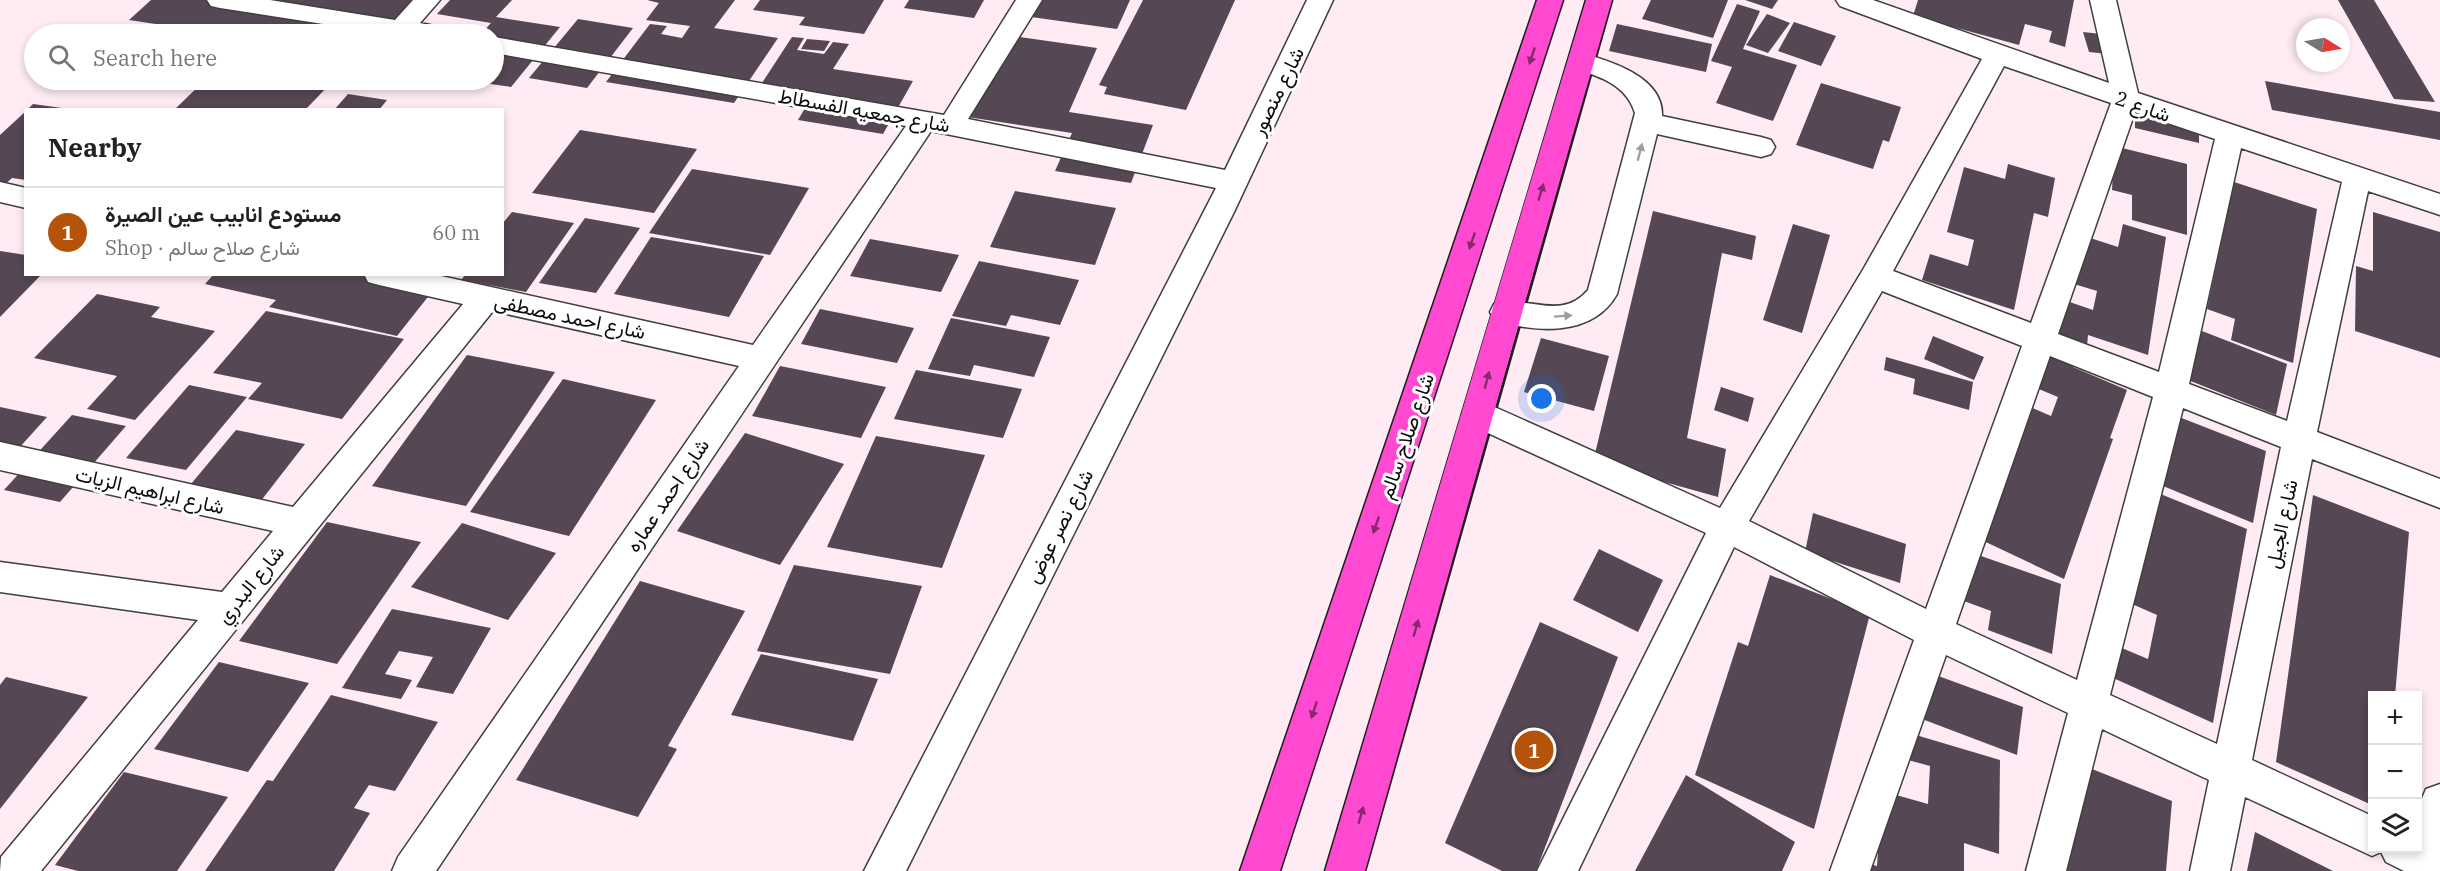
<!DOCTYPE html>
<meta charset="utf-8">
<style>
body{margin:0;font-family:"IBM Plex Serif",Vazirmatn,serif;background:#f6f6f6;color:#222}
.controls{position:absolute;right:18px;bottom:18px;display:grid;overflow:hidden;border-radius:0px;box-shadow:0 3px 9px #0003}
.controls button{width:54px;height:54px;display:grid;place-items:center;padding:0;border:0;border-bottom:2px solid #e0e0e0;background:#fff;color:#222;font:30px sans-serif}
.compass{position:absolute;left:2296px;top:18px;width:54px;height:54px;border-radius:50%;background:#fff;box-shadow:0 3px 9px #0003;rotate:101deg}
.you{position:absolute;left:1542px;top:399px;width:21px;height:21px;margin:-15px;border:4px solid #fff;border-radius:50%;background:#1a73e8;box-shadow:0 0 0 9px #1a73e833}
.badge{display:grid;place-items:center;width:39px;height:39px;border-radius:50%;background:#b45309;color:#fff;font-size:20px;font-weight:700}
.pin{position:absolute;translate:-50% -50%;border:3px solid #fff;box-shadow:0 2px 6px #0006}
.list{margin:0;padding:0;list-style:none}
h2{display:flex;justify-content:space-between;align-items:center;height:78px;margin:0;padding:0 24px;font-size:26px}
h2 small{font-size:20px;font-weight:400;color:#767676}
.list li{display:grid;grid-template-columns:39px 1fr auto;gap:18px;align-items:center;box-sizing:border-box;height:90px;padding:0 24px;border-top:2px solid #e0e0e0}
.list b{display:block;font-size:22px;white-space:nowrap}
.list p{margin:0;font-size:20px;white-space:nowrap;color:#767676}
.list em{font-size:20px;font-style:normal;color:#767676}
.icon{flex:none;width:33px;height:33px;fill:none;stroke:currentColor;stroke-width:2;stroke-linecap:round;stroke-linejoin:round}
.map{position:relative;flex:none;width:2440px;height:871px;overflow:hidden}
.search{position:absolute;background:#fff;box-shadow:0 3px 9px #0003;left:24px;top:24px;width:480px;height:66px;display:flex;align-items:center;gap:15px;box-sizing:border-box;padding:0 21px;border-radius:33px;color:#767676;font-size:22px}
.panel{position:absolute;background:#fff;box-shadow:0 3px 9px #0003;left:24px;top:108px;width:480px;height:168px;border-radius:0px}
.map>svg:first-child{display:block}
.building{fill:#554753}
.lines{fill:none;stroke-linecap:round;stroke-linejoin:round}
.minor-casing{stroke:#3f3f3f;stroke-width:3}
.highway-casing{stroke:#1d1d1d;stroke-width:3}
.minor{fill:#fff;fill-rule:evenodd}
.highway{fill:#ff49d1;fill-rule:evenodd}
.oneway{fill:#862a6e}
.oneway2{fill:#9e9e9e}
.labels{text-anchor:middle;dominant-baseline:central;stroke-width:6;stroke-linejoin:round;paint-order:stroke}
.street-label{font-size:20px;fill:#0c0c0c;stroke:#fff}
</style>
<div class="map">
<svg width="2440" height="871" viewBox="0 0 2440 871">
<rect width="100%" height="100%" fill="#ffebf3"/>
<g class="building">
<path d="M151 0H414L382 34H222L129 20Z"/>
<path d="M450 0H512L496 17 560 27 511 87 469 81 494 80V34H481L491 23 437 14Z"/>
<path d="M647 0H735L714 28 778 38 734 103 606 82 650 24 667 26 661 34 682 38 690 26 646 20 659 3Z"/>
<path d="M760 0H884L864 34 799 25 805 17 753 10Z"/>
<path d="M909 0H984L974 18 904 8Z"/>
<path d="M1032 0H1130L1117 29 1024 16Z"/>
<path d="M1143 0H1235L1186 110 1104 94 1107 87 1099 85Z"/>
<path d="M1651 0H1728L1713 38 1642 19Z"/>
<path d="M1745 0H1778L1772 9Z"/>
<path d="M1918 0H2074L2065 47 2049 42 2052 31 2025 24 2019 45 1913 16Z"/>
<path d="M2338 0H2374L2435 102 2394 99Z"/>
<path d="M1737 4 1760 11 1743 49 1797 65 1773 121 1716 103 1732 67 1711 61Z"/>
<path d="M1767 14 1790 23 1768 53 1746 45Z"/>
<path d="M578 19 633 28 587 88 529 78Z"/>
<path d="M1794 22 1836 36 1821 66 1778 51Z"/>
<path d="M1617 24 1712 44 1706 72 1609 51Z"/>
<path d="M2083 32 2101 34 2108 54 2089 52Z"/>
<path d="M1006 35 1097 48 1069 112 1153 125 1131 183 1055 171 1072 133 961 116Z"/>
<path d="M792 37 804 38 797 50 824 54 833 42 849 44 833 69 913 81 883 134 798 120 811 98 758 89Z"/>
<path d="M807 39 830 41 824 51 801 49Z"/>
<path d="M205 80H334L305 110H174Z"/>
<path d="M2265 81 2440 112V140L2272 110Z"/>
<path d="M1821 83 1901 107 1889 142 1883 140 1873 169 1796 145Z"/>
<path d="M348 94 387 100 379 110H334Z"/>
<path d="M33 104 62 108V110H27Z"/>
<path d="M2135 110 2199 125V143L2135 128Z"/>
<path d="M26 111V180L12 178 0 189V135Z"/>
<path d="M580 130 697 149 654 213 532 193Z"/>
<path d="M2114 146 2187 164V235L2132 220V195L2112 190Z"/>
<path d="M2008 164 2055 178 2048 217 2034 213 2014 310 1922 280 1930 254 1968 266 1974 240 1947 232 1964 167 2005 179Z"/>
<path d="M692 169 809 188 770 255 649 233Z"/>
<path d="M2234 182 2317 209 2293 363 2231 340 2235 319 2207 309Z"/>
<path d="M1015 191 1116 208 1095 265 990 247Z"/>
<path d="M1653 211 1756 236 1752 260 1722 253 1687 438 1726 449 1718 497 1593 462Z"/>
<path d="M512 212 574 223 526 292 461 280 466 274H502V224Z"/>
<path d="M2373 212 2440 232V358L2355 331 2356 266 2373 271Z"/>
<path d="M585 218 640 228 596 293 539 283Z"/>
<path d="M1793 224 1830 235 1802 333 1763 320Z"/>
<path d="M2123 224 2166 237 2148 355 2088 335 2087 346 2050 334 2058 298 2093 310 2097 291 2074 284 2084 236 2118 247Z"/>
<path d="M651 237 764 256 729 317 614 294Z"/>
<path d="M870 239 959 255 941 292 850 276Z"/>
<path d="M0 251 26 255V274H42L0 317Z"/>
<path d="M979 261 1079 280 1060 325 1011 315 1006 326 952 316Z"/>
<path d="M214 274H446L397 336 269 307 276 300 205 284Z"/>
<path d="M97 294 160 307 151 317 215 331 135 420 87 409 117 376 34 358Z"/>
<path d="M820 309 914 328 897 363 801 344Z"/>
<path d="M266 311 404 339 342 419 248 399 262 383 213 373Z"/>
<path d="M951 318 1050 337 1034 377 974 365 970 376 928 369Z"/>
<path d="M2202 331 2287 364 2276 415 2188 380Z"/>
<path d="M1933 336 1984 357 1974 380 1924 359Z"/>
<path d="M1541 338 1609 356 1594 411 1524 392Z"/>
<path d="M2046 344 2076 357 2073 367 2127 390 2110 438 2113 439 2064 579 1973 536 2028 406 2051 416 2058 397 2029 385Z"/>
<path d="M467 355 555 372 466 506 372 486Z"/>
<path d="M1886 357 1973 382 1969 410 1913 394 1915 379 1884 370Z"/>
<path d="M780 366 886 387 861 438 752 416Z"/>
<path d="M916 370 1022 389 1003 438 894 419Z"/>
<path d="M563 379 656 400 569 536 470 512Z"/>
<path d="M189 385 247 397 186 470 126 458Z"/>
<path d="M1721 387 1754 398 1748 422 1714 410Z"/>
<path d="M0 407 47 417 0 469Z"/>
<path d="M72 415 126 426 60 502 4 490Z"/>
<path d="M2179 417 2266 451 2253 523 2163 486Z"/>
<path d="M236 430 305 444 243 524 171 508Z"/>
<path d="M745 433 844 464 780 565 677 531Z"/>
<path d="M876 436 985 455 942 568 827 547Z"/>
<path d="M2158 493 2247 529 2213 723 2111 677 2117 646 2148 659 2157 615 2132 604Z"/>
<path d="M2313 495 2409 532 2395 696H2372V805L2276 762Z"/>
<path d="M1813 513 1906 544 1900 583 1805 552Z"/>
<path d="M327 522 421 542 337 664 239 641Z"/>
<path d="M462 523 556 553 508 620 411 587Z"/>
<path d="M1599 549 1663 580 1638 632 1573 600Z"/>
<path d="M1961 549 2061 584 2052 654 1988 630 1991 611 1953 597Z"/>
<path d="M794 565 922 586 890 674 757 651Z"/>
<path d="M1770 575 1870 614 1814 829 1695 775 1738 642 1748 646Z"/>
<path d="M640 581 745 611 668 746 677 749 638 817 516 780Z"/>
<path d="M392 609 491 628 453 694 416 687 433 657 399 651 385 674 412 680 401 699 342 688Z"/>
<path d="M1540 622 1618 657 1536 871H1502L1445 843Z"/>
<path d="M761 654 878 679 853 741 731 715Z"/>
<path d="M219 662 309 683 248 772 154 749Z"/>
<path d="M1922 670 2023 707 2017 755 1914 716Z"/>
<path d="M6 677 88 697 0 809V685Z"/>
<path d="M331 695 438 722 395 791 369 785 354 808 370 813 334 871H205L267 780 273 781Z"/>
<path d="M1899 730 2000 760 1999 854 1964 843V871H1853L1854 859 1877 866 1882 791 1928 804 1930 766 1897 757Z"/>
<path d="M2067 759 2172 801 2166 871H2052Z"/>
<path d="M124 772 228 797 177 871H78L55 865Z"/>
<path d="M1686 775 1795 842 1782 871H1635Z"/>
<path d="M2255 832 2333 871H2247Z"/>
</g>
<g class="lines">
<g class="minor-casing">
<g id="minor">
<path d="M207 0H270L395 20 413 0H440L420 23 444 28 448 34H387L220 8 211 6Z"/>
<path d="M1016 0H1042L968 119 1225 170 1307 0H1333L1234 212 906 871H864L1216 188 931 131 436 871H392L398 857 739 366 493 311 41 871H0L1 857 198 620 0 592V562L222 592 273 531 0 470V442L293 507 463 304 379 285 368 282 364 274H432L753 345 906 126 494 53V37L944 115Z"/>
<path d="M1836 0H1873L2109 83 2090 0H2116L2138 93 2440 194V215L2368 191 2317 432 2440 479V508L2312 459 2252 760 2372 816V848H2418L2420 803 2426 789 2440 784V871H2404L2386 862 2381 852 2372 856 2245 797 2230 871H2190L2209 780 2102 729 2066 871H2026L2068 713 1946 655 1870 871H1830L1914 640 1734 547 1578 871H1537L1706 533 1466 423 1462 414 1466 405 1478 401 1490 405 1720 508 1864 268 1982 59 1840 6ZM2004 66 2111 103 2031 323 1893 271ZM2135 112 2215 139 2159 372 2058 334ZM2241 148 2342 182 2287 421 2189 384ZM1882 291 2022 346 1926 609 1749 521ZM2050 356 2153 397 2077 680 1956 624ZM2183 408 2281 447 2217 744 2110 695Z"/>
<path d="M1581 53C1610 61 1664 77 1662 116L1761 137 1771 140 1775 147 1771 154 1761 157 1657 134 1617 294C1593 337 1536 333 1494 320L1490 312 1494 304C1527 294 1561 322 1588 290L1635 113C1626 84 1599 76 1572 68L1568 62 1572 56Z"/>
<path d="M0 182 26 188V208L0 202Z"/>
</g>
</g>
<g class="highway-casing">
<g id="highway">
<path d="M1537 0H1563L1280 871H1240Z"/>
<path d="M1586 0H1612C1527 290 1447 581 1365 871H1325C1412 581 1497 290 1586 0Z"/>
</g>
</g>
<use href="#minor" class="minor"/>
<use href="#highway" class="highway"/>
</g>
<defs><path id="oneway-solid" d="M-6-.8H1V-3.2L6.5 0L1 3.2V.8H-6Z" transform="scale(1.5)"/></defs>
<g class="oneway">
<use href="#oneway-solid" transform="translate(1532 56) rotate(108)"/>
<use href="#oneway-solid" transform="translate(1541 192) rotate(-73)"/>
<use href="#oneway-solid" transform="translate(1472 241) rotate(109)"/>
<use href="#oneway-solid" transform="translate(1487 380) rotate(-75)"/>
<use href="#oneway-solid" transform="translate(1376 525) rotate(109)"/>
<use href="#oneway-solid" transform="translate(1416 628) rotate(-74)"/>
<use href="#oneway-solid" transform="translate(1314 710) rotate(109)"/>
<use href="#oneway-solid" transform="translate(1361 815) rotate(-74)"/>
</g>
<g class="oneway2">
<use href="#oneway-solid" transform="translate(1640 152) rotate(-75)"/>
<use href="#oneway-solid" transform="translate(1563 316) rotate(-4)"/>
</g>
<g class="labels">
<g class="street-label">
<text transform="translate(1277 91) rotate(-64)">شارع منصور</text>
<text transform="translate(2143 106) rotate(19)">شارع 2</text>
<text transform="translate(864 110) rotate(10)">شارع جمعيه الفسطاط</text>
<text transform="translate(570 316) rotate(12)">شارع احمد مصطفى</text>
<text transform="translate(1406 436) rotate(-71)">شارع صلاح سالم</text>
<text transform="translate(150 490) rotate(13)">شارع ابراهيم الزيات</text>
<text transform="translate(667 495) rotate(-56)">شارع احمد عماره</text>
<text transform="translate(2281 524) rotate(-78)">شارع الجيل</text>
<text transform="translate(1059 526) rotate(-63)">شارع نصر عوض</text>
<text transform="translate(250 584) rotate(-51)">شارع البدري</text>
</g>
</g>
</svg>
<div class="controls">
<button>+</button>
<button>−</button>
<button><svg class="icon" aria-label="layers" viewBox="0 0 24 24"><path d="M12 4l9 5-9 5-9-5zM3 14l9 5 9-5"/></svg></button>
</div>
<svg class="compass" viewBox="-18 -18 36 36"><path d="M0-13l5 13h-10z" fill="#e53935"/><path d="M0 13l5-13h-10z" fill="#767676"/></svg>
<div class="you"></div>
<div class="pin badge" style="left:1534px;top:750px">1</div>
<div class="search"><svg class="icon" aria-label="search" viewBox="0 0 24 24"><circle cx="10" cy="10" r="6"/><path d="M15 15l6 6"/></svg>Search here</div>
<section class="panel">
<h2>Nearby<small></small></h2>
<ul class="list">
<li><span class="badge">1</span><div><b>مستودع انابيب عين الصيرة</b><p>Shop · شارع صلاح سالم</p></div><em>60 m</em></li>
</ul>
</section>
</div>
